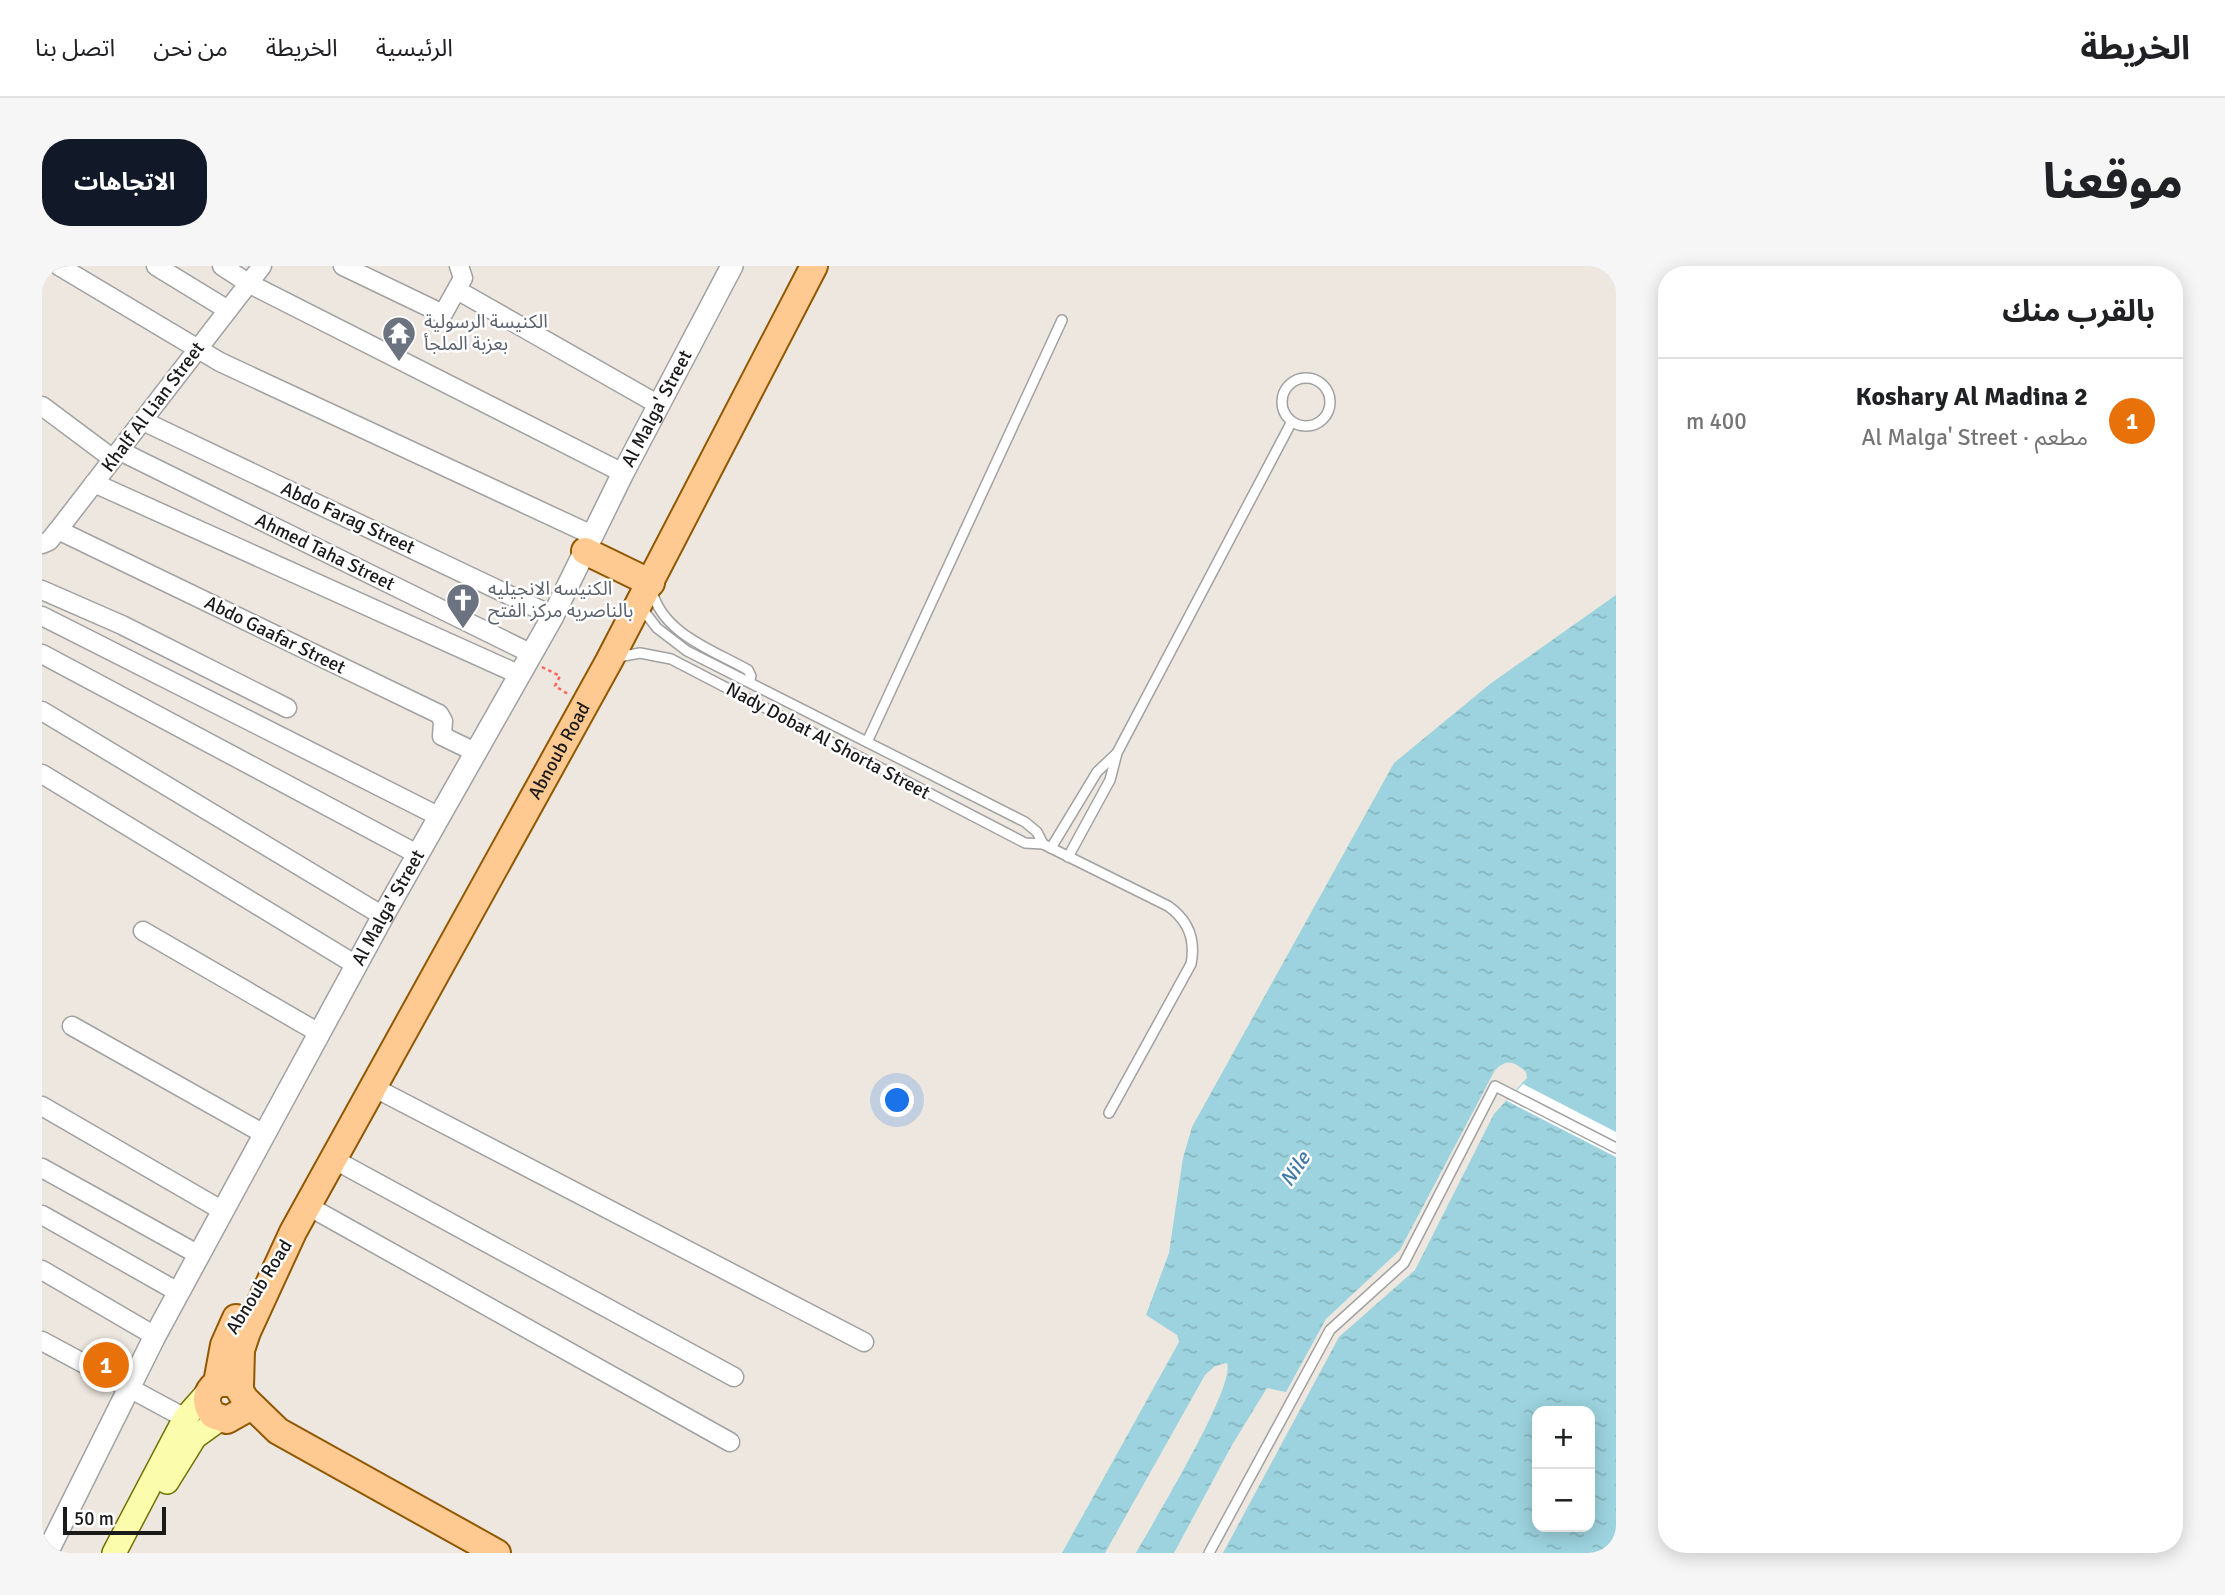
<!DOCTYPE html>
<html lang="ar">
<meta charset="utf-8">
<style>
body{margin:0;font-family:Signika,"Noto Sans Arabic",sans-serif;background:#f6f6f6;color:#202124;direction:rtl}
.controls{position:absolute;right:21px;bottom:21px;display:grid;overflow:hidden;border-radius:14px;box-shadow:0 4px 18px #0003}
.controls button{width:63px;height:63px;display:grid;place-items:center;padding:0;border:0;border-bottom:2px solid #e0e0e0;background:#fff;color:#202124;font:35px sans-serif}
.scale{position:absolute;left:21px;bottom:18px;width:103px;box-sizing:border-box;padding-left:7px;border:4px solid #1a1a1a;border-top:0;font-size:19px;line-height:24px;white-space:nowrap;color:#1a1a1a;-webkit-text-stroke:5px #fff;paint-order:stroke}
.you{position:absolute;left:856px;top:835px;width:24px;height:24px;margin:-18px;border:5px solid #fff;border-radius:50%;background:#1a73e8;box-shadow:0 0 0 10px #1a73e833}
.badge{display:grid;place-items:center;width:46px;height:46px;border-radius:50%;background:#111827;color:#fff;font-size:23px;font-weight:700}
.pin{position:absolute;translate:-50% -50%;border:4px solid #fff;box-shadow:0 2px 7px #0006}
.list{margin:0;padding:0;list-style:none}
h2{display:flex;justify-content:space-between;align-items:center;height:91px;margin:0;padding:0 28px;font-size:30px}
h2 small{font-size:23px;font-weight:400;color:#757577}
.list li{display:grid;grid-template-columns:46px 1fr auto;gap:21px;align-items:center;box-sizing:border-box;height:126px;padding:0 28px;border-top:2px solid #e0e0e0}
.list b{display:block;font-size:26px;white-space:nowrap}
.list p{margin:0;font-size:23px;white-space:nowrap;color:#757577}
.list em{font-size:23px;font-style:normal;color:#757577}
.map{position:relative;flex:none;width:1574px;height:1287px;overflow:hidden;direction:ltr;border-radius:28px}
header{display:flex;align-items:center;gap:42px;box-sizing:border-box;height:98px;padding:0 35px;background:#fff;border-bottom:2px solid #e0e0e0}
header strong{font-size:33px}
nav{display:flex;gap:38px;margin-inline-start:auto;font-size:24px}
.intro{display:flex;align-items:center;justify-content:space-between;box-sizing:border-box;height:168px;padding:0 42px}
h1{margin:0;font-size:49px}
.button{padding:18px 32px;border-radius:28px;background:#111827;color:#fff;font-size:24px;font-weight:700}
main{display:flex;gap:42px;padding:0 42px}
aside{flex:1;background:#fff;border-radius:28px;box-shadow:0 4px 18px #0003}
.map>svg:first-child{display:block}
.water{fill:url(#water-ripples);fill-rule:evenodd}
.pier{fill:#fff}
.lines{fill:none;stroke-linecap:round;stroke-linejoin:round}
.service-casing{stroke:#a1a1a1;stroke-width:12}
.minor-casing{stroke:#a1a1a1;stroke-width:21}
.tertiary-casing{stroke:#a1a1a1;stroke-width:24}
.secondary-casing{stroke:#6d7300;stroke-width:26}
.primary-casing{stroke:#915800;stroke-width:30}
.path{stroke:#ff655e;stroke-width:2.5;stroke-dasharray:3.5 3.5;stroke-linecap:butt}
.service{stroke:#fff;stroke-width:9}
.minor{stroke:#fff;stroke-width:18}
.tertiary{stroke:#fff;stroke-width:21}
.secondary{stroke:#fcfcad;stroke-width:23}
.primary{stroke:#ffca92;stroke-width:26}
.labels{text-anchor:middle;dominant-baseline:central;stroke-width:5;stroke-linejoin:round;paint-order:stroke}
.worship-label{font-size:19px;fill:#5b616d;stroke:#fff;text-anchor:start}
.street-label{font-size:19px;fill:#1a1a1a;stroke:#fff}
.water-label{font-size:21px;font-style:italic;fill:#407aa6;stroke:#fff}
</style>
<header>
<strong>الخريطة</strong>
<nav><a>الرئيسية</a><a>الخريطة</a><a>من نحن</a><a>اتصل بنا</a></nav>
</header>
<div class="intro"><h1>موقعنا</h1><a class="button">الاتجاهات</a></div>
<main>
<aside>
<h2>بالقرب منك<small></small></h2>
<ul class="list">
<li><span class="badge" style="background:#e8710a">1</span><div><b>Koshary Al Madina 2</b><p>مطعم · Al Malga' Street</p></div><em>400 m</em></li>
</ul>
</aside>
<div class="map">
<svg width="1574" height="1287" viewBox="0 0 1574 1287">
<defs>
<pattern id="water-ripples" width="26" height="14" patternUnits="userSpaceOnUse" patternTransform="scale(1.75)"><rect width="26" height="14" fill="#9cd3de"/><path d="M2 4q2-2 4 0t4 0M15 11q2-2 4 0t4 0" fill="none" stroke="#86b5be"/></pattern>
</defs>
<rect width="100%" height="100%" fill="#ede7df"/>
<path class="water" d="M1574 329V1287H1181L1297 1071 1373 1004 1452 848 1485 812 1484 806C1472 796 1466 792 1453 804L1358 984 1284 1053 1244 1126 1225 1122 1190 1179 1132 1287H1094C1110 1258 1194 1121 1185 1097L1173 1100 1163 1109 1063 1287H1020L1137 1076 1135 1069 1104 1049 1127 987 1141 892 1150 861 1352 497 1448 418ZM1495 1145H1548V1261H1495Z"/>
<path class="pier" d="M1481 818 1574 866V891L1465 835Z"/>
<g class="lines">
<g class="service-casing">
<g id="service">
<circle cx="1264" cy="136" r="24"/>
<path d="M610 325C621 368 671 384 706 404L709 410 707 416"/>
<path d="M576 391 598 387 629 393 983 577 1001 578 995 566 983 556 645 385 615 362 598 340"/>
<path d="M825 476 1020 54"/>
<path d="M1001 578 1126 640C1146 654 1154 673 1149 698L1067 847"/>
<path d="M1009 582 1055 506 1074 488"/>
<path d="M1026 591 1068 514 1075 487 1249 157"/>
<path d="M1167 1287 1288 1064 1362 997 1453 820 1574 882"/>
</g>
</g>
<g class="minor-casing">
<g id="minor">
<path d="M17 0 178 96 550 269"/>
<path d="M114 0 186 44"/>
<path d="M180 0 206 17 581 207"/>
<path d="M301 0 401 48 421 12 417 0"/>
<path d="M415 24 617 139"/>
<path d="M0 140 71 193"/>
<path d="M101 155 511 350"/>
<path d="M78 185 488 387"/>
<path d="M52 217 476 408"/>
<path d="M16 264 397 448 401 455 400 470 433 486"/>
<path d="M0 278 7 275 16 264 220 0"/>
<path d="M0 324 80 359 245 442"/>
<path d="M0 350 396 550"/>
<path d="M0 388 375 588"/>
<path d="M0 445 341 650"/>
<path d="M0 508 314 699"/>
<path d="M101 665 277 767"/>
<path d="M30 760 222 868"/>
<path d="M331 821 822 1076"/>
<path d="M0 840 181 945"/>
<path d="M293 894 692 1111"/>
<path d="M0 902 157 989"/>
<path d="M266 940 688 1176"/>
<path d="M0 949 136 1026"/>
<path d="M0 1004 113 1070"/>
<path d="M0 1075 143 1152"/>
</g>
</g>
<g class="tertiary-casing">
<g id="tertiary">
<path id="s1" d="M5 1287 113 1070 341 650 511 350 581 207 690 0"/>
</g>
</g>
<g class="secondary-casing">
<g id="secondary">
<path d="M125 1216 153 1171 178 1153"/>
<path d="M72 1287 143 1152 166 1126"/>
</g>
</g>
<g class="primary-casing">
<g id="primary">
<path d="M543 285 609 317"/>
<path d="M175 1117 182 1079 194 1052"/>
<path id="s2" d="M198 1121 199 1084 205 1066 251 966 567 395 772 0"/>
<path d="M203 1133 201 1145 185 1154 171 1149C162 1137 163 1126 175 1117H193L203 1133 236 1165 455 1287"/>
</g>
</g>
<path class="path" d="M500 401 518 410 513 420 526 428"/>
<use href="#service" class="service"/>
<use href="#minor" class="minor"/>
<use href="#tertiary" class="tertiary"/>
<use href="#secondary" class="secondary"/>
<use href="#primary" class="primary"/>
</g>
<defs>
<g id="temple-pin" transform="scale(1.75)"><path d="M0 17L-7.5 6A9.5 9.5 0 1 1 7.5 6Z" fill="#6b7280" stroke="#fff"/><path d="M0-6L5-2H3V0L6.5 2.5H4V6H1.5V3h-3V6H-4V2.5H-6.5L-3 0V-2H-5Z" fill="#fff"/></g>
<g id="church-pin" transform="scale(1.75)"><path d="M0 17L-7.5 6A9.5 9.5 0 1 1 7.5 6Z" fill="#6b7280" stroke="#fff"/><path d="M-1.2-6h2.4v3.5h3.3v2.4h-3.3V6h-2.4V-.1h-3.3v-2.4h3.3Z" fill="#fff"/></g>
</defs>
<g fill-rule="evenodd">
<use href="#temple-pin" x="357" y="67"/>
<use href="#church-pin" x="421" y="334"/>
</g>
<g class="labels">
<g class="worship-label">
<text x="382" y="56">الكنيسة الرسولية<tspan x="382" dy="22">بعزبة الملجأ</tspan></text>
<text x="446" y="323">الكنيسه الانجيليه<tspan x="446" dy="22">بالناصريه مركز الفتح</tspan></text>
</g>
<g class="street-label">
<text transform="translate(111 141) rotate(-53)">Khalf Al Lian Street</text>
<text stroke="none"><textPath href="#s1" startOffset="1297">Al Malga' Street</textPath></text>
<text transform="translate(306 252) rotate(25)">Abdo Farag Street</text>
<text transform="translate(283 286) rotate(26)">Ahmed Taha Street</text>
<text transform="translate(233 369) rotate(26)">Abdo Gaafar Street</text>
<text transform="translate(786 475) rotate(28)">Nady Dobat Al Shorta Street</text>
<text stroke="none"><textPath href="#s2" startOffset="716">Abnoub Road</textPath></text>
<text stroke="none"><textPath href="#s1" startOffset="730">Al Malga' Street</textPath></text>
<text transform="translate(217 1021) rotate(-58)">Abnoub Road</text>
</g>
<g class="water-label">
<text transform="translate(1253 903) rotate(-56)">Nile</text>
</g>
</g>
</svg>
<div class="controls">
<button>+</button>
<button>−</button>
</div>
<div class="scale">50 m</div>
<div class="you"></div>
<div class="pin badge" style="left:64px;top:1099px;background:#e8710a">1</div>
</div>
</main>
